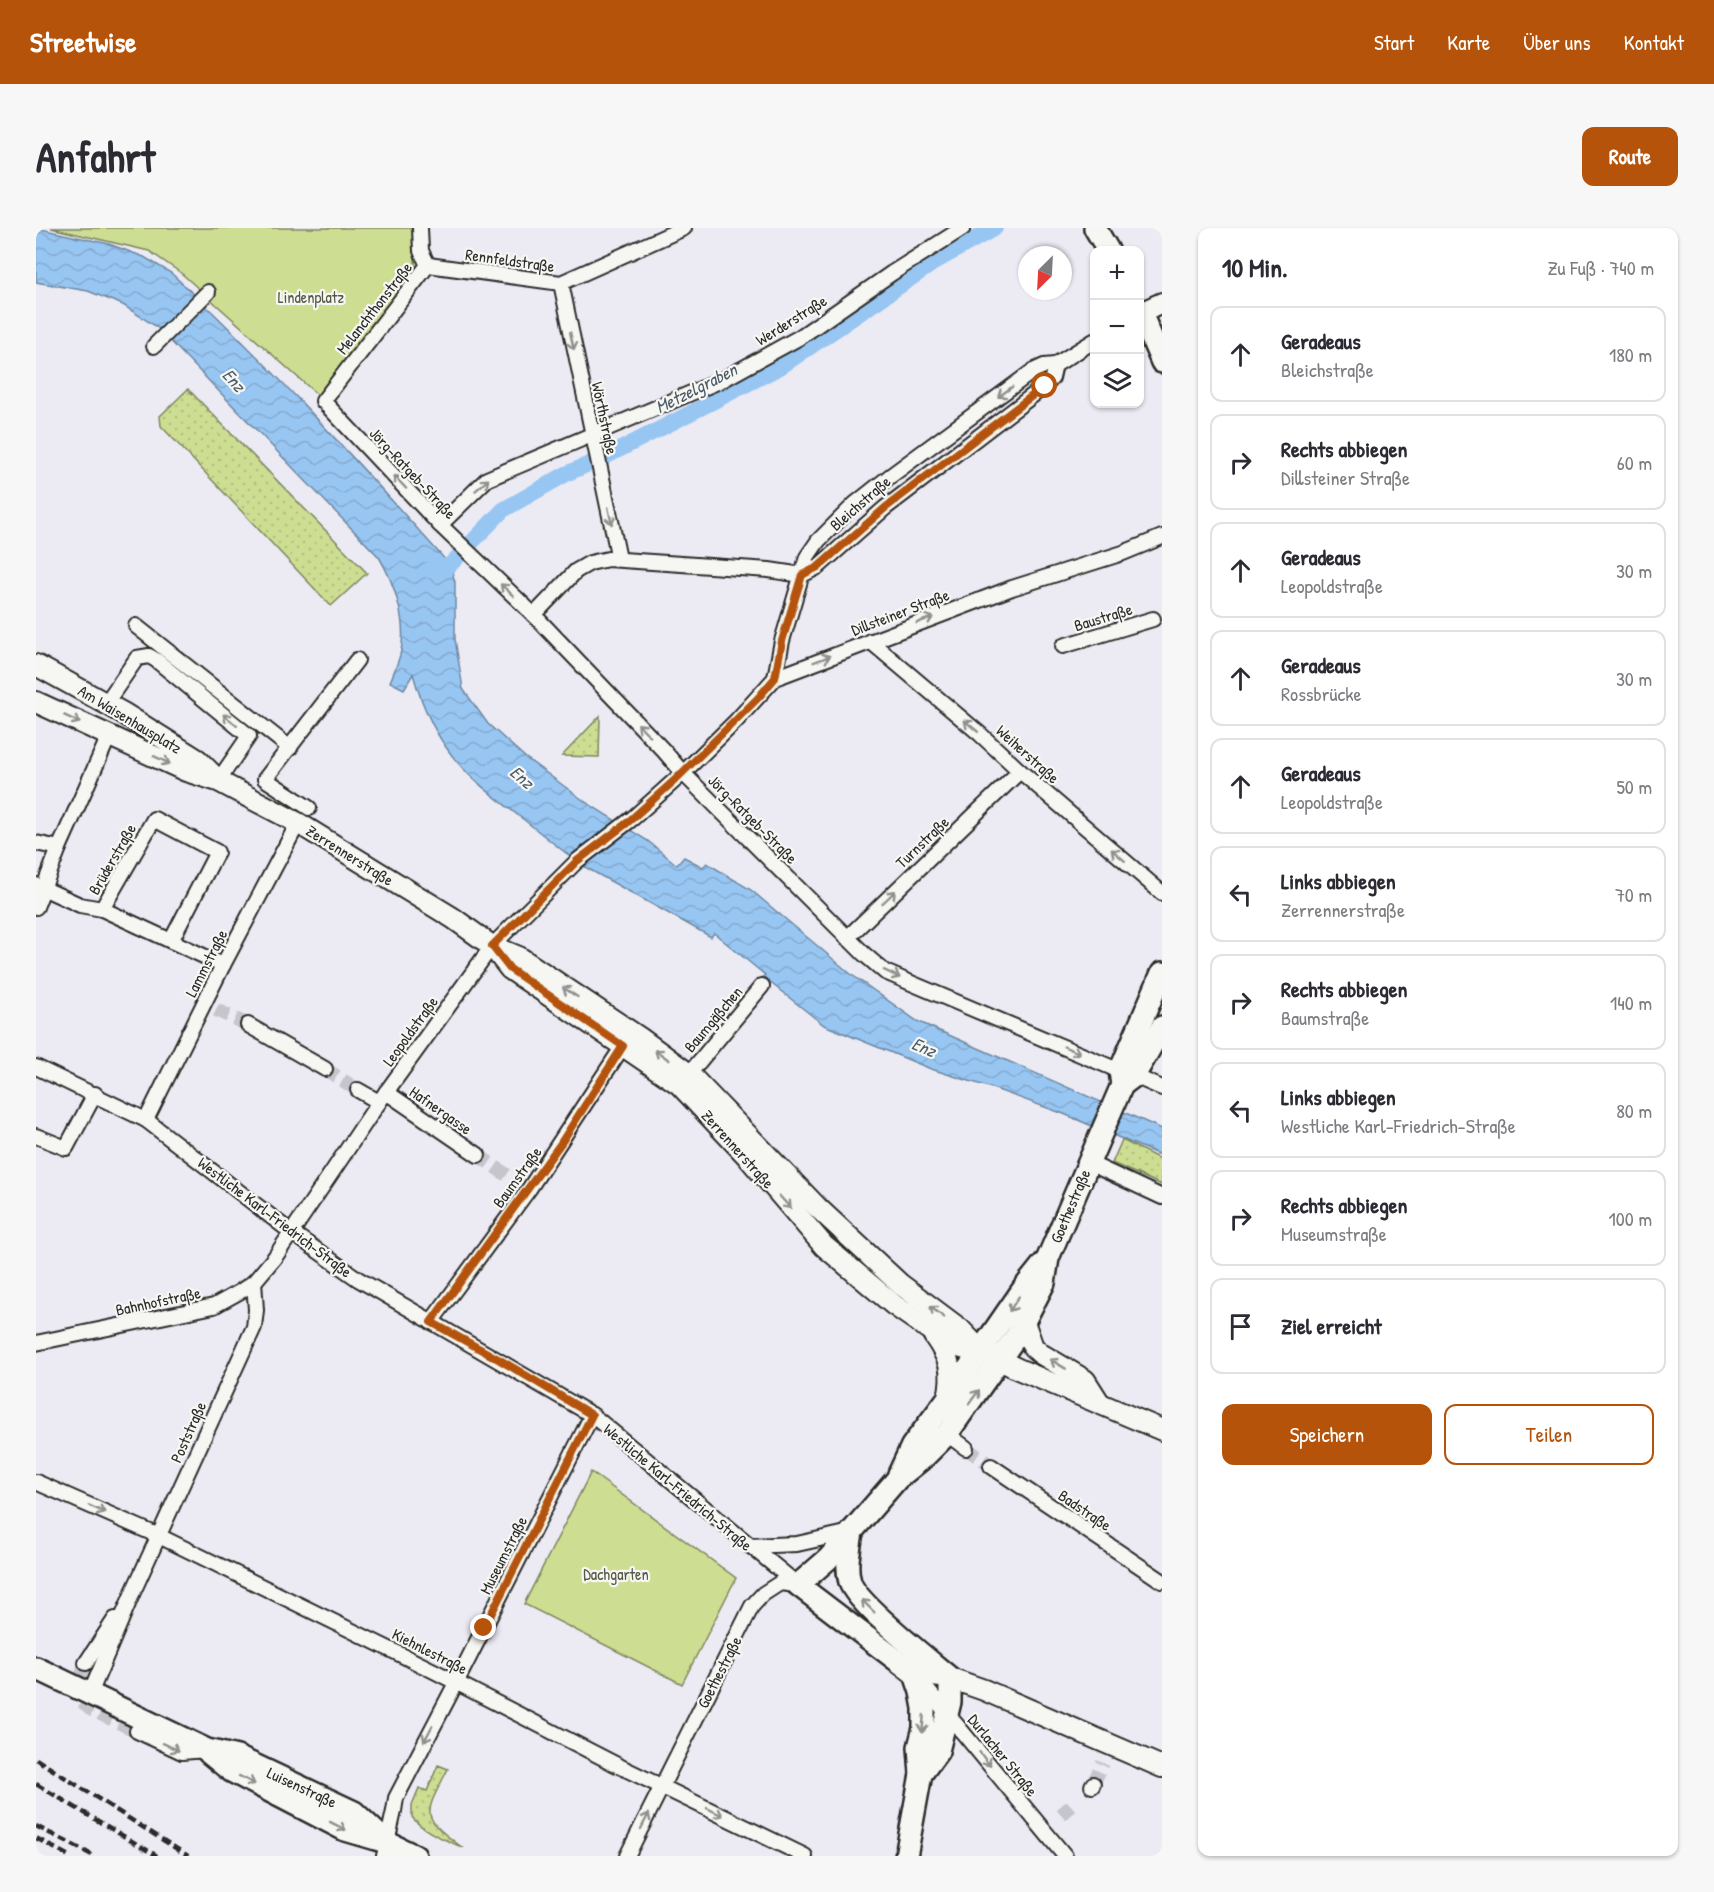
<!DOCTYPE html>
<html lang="de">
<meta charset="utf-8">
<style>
body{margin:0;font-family:"Patrick Hand",sans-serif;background:#f7f7f7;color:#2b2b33}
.controls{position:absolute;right:18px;top:18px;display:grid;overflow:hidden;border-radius:12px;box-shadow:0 2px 4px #0004}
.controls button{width:54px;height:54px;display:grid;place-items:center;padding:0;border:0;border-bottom:2px solid #e1e1e2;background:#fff;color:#2b2b33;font:30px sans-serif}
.compass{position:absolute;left:982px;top:18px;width:54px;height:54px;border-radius:50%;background:#fff;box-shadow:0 2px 4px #0004;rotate:204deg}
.stop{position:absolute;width:18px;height:18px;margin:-14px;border:4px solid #b45309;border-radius:50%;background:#fff}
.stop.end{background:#b45309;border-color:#fff;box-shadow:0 2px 6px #0008}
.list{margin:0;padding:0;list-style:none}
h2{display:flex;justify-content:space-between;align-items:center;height:78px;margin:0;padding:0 24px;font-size:26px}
h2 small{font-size:20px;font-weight:400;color:#7c7c81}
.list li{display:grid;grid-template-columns:39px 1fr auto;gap:18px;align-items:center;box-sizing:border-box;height:96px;margin:0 12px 12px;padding:0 12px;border:2px solid #e1e1e2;border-radius:12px}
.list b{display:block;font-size:22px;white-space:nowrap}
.list p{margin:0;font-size:20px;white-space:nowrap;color:#7c7c81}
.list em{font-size:20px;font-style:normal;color:#7c7c81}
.actions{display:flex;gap:12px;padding:18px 24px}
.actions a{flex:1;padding:14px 0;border:2px solid #b45309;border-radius:12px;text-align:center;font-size:21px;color:#b45309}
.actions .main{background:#b45309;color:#fff}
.icon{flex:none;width:33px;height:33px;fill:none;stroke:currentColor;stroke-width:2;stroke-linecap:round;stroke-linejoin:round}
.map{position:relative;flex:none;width:1126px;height:1628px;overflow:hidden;border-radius:12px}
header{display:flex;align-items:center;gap:36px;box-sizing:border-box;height:84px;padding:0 30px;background:#b45309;color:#fff}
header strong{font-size:28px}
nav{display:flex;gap:33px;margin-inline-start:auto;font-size:21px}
.intro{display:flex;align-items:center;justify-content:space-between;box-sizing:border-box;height:144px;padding:0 36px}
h1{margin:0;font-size:42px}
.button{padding:15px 27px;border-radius:12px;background:#b45309;color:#fff;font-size:21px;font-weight:700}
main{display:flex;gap:36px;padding:0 36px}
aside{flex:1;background:#fff;border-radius:12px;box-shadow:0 2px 4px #0004}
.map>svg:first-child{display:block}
.grass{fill:url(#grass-dots);stroke:#7c845e;stroke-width:1.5}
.green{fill:#cdde92;stroke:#7c845e;stroke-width:1.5}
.water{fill:url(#water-waves);stroke:#6c88a2;stroke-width:1.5}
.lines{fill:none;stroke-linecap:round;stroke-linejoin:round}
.canal{stroke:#98c6f2;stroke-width:16}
.street-tunnel{stroke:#c5c5cc;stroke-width:14;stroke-dasharray:14 7;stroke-linecap:butt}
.street-casing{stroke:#2b2b2b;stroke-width:18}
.secondary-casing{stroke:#2b2b2b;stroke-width:24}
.primary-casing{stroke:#2b2b2b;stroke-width:26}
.street{stroke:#f6f6f2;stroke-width:14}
.secondary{stroke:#f6f6f2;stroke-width:20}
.primary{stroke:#f6f6f2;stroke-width:21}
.rail{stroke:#2b2b2b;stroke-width:4.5;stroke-dasharray:9 4.5;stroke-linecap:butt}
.oneway{stroke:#90908e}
.route{stroke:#b45309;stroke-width:8}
.labels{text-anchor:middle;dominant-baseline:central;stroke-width:4.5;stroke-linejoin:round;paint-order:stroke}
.street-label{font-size:16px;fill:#2b2b2b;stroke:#f6f6f2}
.park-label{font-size:16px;fill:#545845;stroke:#f6f6f2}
.water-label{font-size:18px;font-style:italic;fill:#4c5a67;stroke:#f6f6f2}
</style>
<header>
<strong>Streetwise</strong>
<nav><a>Start</a><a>Karte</a><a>Über uns</a><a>Kontakt</a></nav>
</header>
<div class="intro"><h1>Anfahrt</h1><a class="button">Route</a></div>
<main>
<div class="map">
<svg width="1126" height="1628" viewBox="0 0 1126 1628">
<defs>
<pattern id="grass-dots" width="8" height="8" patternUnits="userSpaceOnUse" patternTransform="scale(1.5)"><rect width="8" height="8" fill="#cdde92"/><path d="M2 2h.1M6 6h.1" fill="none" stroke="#b0bf7e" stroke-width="1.8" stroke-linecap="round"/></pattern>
<pattern id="water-waves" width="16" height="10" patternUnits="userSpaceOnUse" patternTransform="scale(1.5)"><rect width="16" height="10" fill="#98c6f2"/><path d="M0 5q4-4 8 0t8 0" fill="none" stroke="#83aad0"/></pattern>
</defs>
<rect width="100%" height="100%" fill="#ecebf4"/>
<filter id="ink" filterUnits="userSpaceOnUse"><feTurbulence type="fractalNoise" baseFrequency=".0167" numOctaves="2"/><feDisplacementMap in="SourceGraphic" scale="12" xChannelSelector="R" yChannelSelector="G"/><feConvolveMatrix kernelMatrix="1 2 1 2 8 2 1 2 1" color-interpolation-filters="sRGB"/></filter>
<g filter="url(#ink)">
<g class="grass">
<path d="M152 161 331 345 295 378 125 198 124 188Z"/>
<path d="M564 488 563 529 526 528Z"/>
<path d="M1086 912 1126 932V957L1076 935Z"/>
<path d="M402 1537 412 1541C388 1588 383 1587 427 1620 411 1612 387 1604 376 1589V1577L383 1560 391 1563Z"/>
</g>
<g class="green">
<path d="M15 0H377L380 46 286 171 145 45 113 23Z"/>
<path d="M555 1244 700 1350 646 1456 488 1376Z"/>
</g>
<path class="water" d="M0 0 73 16 108 29 135 45C234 136 324 237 414 337L419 354V411L427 461 452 496 490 530 551 575 612 613 641 637 648 629 667 639 671 635 715 662 816 747 881 793 1126 901V928L1028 886 959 861 895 841 788 797 727 749 729 747 678 705 675 709 549 639C526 623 505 605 483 588 463 572 440 556 423 536 401 511 386 478 377 446L368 461 354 454C358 444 363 433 365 423 371 392 358 354 343 329L121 99 87 77 52 63 0 54Z"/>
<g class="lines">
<path class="canal" d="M393 342 414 337 467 282 530 246 569 229 746 138 902 32 959 0"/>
<g class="street-tunnel">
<path d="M180 782 212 797"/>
<path d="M289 841 322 862"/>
<path d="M442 927 482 955"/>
<path d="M930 1220 955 1238"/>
<path d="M50 1435 43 1454 42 1469 54 1481 101 1503"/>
<path d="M1057 1556 1067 1535"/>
<path d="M1025 1587 1036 1577"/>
</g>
<g class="street-casing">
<g id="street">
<path d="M384 0 385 23 392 37"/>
<path d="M392 37 287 173 404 297 498 387 628 523 647 545 828 726 849 744 1084 843"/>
<path d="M392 37 525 55 648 0"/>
<path d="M525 55 583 331"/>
<path d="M118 118 172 64"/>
<path d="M404 297 451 251 686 152 764 109 856 45 927 0"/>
<path d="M766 347 782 339 849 280 1009 158 1016 150 1019 137"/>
<path d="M498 387 540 343 554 335 572 331 733 342 766 347"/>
<path d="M100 398 254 520"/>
<path d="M834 413 944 506 984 543 1126 665"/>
<path d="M1027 418 1117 391"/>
<path d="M739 450 746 413 771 329 782 313 819 276 853 249 997 143 1008 138 1019 137 1058 113"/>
<path d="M70 475 101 430 113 428 120 432 213 508 182 553"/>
<path d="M273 580 229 551 321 432"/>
<path d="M0 615 23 620"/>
<path d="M0 657 44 677 66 681 187 737"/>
<path d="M0 679 23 620 73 508"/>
<path d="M66 681 118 591 181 624 135 713"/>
<path d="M811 710 984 543"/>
<path d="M212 797 289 841"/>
<path d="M0 839 110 892 255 1004 322 1051 556 1187 762 1357"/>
<path d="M653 846 726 758"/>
<path d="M1098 848 1126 860"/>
<path d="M322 862 343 874"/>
<path d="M350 864 442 927"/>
<path d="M110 892 187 737 262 595"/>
<path d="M0 908 30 920 59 866"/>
<path d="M1053 935 1126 969"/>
<path d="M395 1094 493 961 587 818"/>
<path d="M0 1115 178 1078 205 1063 218 1054 239 1029 343 874 456 718 541 633 597 590 647 545 700 493 739 450 976 360 1087 325 1126 309"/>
<path d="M911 1206 930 1220"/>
<path d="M955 1238 1126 1353"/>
<path d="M0 1254 123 1308 398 1443 581 1537 769 1628"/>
<path d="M714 1318 761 1316 815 1304"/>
<path d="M50 1435 79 1391"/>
<path d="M885 1454 1029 1628"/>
<path d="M54 1466 97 1364 218 1099 220 1082 218 1054"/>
<path d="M101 1503 146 1524 169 1522"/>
<path d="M1056 1558 1057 1556"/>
<path d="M348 1628 358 1583 360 1570 420 1455 556 1187"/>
<path d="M591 1628 716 1378 727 1366 744 1355 760 1357"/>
</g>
</g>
<g class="secondary-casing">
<g id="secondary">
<path d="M1104 85 1126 75"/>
<path d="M0 437 87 485 162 532 181 551"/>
<path d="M0 474 150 543 182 553 262 595 417 690 456 718 483 729 604 810 653 846 781 979 864 1056 924 1101 945 1123 982 1141 1126 1202"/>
<path d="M456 718 474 741 643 856 711 928 788 1018 858 1077 914 1116 926 1120 945 1123"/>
<path d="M988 1094 997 1119 1005 1126 1049 1152 1063 1174"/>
<path d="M898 1108C914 1131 918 1143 912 1170"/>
<path d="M879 1446 914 1450 948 1462 1126 1539"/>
</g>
</g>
<g class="primary-casing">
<g id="primary">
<path d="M1059 0 1072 22"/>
<path d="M1104 83 1126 134"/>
<path d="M1086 857 1084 843 1126 745"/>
<path d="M1086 857 1098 848 1126 799"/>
<path d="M863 1246 876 1218 912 1170 988 1060 1008 1035"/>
<path d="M816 1303C814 1320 809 1338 814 1354 820 1375 894 1433 914 1450V1474L902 1523 885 1546"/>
<path d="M0 1440 171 1522 201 1529 318 1584 350 1614"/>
<path d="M173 1525 195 1543 309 1602 350 1614 379 1628"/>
<path d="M870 1628 885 1546 883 1519 888 1500V1480L885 1464 879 1446 762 1357 792 1331 862 1250 887 1230 911 1206 981 1107 1008 1055 1012 1030 1086 857"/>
</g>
</g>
<use href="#street" class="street"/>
<use href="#secondary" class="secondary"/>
<use href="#primary" class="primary"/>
<g class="rail">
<path d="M0 1531 152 1628"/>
<path d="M0 1556 121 1628"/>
<path d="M0 1598 58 1628"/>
<path d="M0 1610 33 1628"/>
</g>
</g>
<defs><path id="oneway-shaft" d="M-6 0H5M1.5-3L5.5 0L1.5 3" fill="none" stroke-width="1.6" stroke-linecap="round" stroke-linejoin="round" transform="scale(1.5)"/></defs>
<g class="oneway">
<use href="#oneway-shaft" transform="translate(536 113) rotate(78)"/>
<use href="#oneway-shaft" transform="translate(969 164) rotate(144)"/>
<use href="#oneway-shaft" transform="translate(364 254) rotate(-133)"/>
<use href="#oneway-shaft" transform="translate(446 257) rotate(-41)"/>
<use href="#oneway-shaft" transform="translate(574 288) rotate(78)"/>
<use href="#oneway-shaft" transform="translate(471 362) rotate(-137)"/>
<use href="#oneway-shaft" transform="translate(889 392) rotate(-21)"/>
<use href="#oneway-shaft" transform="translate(786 431) rotate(-21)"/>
<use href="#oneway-shaft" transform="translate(36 491) rotate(25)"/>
<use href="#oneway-shaft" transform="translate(194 492) rotate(-141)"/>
<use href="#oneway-shaft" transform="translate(935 498) rotate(-140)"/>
<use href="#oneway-shaft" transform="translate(608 502) rotate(-134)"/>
<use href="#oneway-shaft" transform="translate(126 532) rotate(25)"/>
<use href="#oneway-shaft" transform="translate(1082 627) rotate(-139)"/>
<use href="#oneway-shaft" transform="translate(853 669) rotate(-44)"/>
<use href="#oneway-shaft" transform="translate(856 746) rotate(25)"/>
<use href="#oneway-shaft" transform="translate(534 764) rotate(-147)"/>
<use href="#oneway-shaft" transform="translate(1036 822) rotate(23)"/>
<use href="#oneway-shaft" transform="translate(626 827) rotate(-144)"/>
<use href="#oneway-shaft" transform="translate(749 974) rotate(48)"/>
<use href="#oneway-shaft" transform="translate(978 1076) rotate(123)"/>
<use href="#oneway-shaft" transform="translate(901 1084) rotate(-143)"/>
<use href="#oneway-shaft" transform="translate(1022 1136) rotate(-149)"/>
<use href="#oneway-shaft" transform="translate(938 1169) rotate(-54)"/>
<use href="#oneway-shaft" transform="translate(61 1281) rotate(24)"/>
<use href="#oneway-shaft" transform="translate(832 1378) rotate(-135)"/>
<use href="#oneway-shaft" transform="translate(887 1496) rotate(95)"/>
<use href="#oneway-shaft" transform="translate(392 1506) rotate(118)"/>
<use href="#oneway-shaft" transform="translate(135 1519) rotate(25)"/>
<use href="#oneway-shaft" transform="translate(949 1531) rotate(52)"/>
<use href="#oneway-shaft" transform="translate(211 1552) rotate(27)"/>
<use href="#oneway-shaft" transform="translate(679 1584) rotate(26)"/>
<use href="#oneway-shaft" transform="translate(609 1593) rotate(-63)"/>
<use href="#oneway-shaft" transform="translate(302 1598) rotate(27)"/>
</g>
</g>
<g class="lines" filter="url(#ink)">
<path class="route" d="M448 1400 556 1187 464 1132 395 1094 525 915 587 818 474 741 456 718 541 633 591 595 639 552 722 470 739 450 746 413 766 347 782 339 849 280 1009 158"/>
</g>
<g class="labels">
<g class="street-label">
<text transform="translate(474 32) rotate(8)">Rennfeldstraße</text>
<text transform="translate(338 80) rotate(-52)">Melanchthonstraße</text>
<text transform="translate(755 92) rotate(-32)">Werderstraße</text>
<text transform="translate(569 190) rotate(78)">Wörthstraße</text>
<text transform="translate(377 245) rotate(47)">Jörg-Ratgeb-Straße</text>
<text transform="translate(824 275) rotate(-41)">Bleichstraße</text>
<text transform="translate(864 384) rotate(-21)">Dillsteiner Straße</text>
<text transform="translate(1067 389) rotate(-17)">Baustraße</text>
<text transform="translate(94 491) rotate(31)">Am Waisenhausplatz</text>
<text transform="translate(992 526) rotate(42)">Weiherstraße</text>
<text transform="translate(717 591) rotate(45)">Jörg-Ratgeb-Straße</text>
<text transform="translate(886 614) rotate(-44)">Turnstraße</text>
<text transform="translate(314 627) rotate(32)">Zerrennerstraße</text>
<text transform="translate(76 631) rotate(-60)">Brüderstraße</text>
<text transform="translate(170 735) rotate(-63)">Lammstraße</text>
<text transform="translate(677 791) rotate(-50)">Baumgäßchen</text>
<text transform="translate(374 803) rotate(-54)">Leopoldstraße</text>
<text transform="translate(405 882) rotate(35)">Hafnergasse</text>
<text transform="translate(702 921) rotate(48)">Zerrennerstraße</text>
<text transform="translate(481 949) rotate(-54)">Baumstraße</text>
<text transform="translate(1034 978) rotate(-67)">Goethestraße</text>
<text transform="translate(239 989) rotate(37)">Westliche Karl-Friedrich-Straße</text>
<text transform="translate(122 1073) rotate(-12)">Bahnhofstraße</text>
<text transform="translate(152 1204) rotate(-66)">Poststraße</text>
<text transform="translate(642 1259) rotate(40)">Westliche Karl-Friedrich-Straße</text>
<text transform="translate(1049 1282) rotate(34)">Badstraße</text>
<text transform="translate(467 1327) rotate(-63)">Museumstraße</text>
<text transform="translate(394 1423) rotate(27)">Kiehnlestraße</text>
<text transform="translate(683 1444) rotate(-63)">Goethestraße</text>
<text transform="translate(967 1527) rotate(51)">Durlacher Straße</text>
<text transform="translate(266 1559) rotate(25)">Luisenstraße</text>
</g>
<g class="park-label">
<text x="275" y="69">Lindenplatz</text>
<text x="580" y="1346">Dachgarten</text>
</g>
<g class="water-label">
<text transform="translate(198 152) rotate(47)">Enz</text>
<text transform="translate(660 160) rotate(-27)">Metzelgraben</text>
<text transform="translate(486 549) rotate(41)">Enz</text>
<text transform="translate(888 819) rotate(23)">Enz</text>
</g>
</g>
</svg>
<div class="controls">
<button>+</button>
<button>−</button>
<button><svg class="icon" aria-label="layers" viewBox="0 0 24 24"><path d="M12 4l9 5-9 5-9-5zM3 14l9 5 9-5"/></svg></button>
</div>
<svg class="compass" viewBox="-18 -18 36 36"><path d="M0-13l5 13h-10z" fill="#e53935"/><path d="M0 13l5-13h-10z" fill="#7c7c81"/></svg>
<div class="stop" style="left:1009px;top:158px"></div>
<div class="stop end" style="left:448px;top:1400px"></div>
</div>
<aside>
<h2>10 Min.<small>Zu Fuß · 740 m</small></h2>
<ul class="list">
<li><svg class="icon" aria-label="ahead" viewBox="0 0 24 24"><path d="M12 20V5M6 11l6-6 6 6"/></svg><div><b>Geradeaus</b><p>Bleichstraße</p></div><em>180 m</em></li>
<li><svg class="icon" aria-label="right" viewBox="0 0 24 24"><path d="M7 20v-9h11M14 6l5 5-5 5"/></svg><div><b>Rechts abbiegen</b><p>Dillsteiner Straße</p></div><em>60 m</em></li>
<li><svg class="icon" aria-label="ahead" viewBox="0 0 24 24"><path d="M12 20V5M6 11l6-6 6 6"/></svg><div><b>Geradeaus</b><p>Leopoldstraße</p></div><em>30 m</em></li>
<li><svg class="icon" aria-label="ahead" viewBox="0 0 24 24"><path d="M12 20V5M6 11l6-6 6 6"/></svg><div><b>Geradeaus</b><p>Rossbrücke</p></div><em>30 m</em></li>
<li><svg class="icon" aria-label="ahead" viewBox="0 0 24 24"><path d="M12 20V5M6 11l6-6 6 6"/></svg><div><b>Geradeaus</b><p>Leopoldstraße</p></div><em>50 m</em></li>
<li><svg class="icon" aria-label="left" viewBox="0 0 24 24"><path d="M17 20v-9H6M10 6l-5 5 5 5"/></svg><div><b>Links abbiegen</b><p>Zerrennerstraße</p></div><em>70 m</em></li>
<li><svg class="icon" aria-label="right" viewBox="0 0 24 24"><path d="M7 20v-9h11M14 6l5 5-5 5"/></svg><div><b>Rechts abbiegen</b><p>Baumstraße</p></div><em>140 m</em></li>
<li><svg class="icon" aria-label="left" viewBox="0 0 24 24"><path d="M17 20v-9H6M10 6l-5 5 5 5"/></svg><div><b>Links abbiegen</b><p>Westliche Karl-Friedrich-Straße</p></div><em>80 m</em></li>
<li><svg class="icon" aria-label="right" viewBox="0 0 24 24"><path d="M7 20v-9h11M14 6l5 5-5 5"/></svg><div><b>Rechts abbiegen</b><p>Museumstraße</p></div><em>100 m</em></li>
<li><svg class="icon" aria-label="arrive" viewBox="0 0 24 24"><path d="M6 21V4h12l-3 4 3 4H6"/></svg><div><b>Ziel erreicht</b></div></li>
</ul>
<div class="actions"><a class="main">Speichern</a><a>Teilen</a></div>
</aside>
</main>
